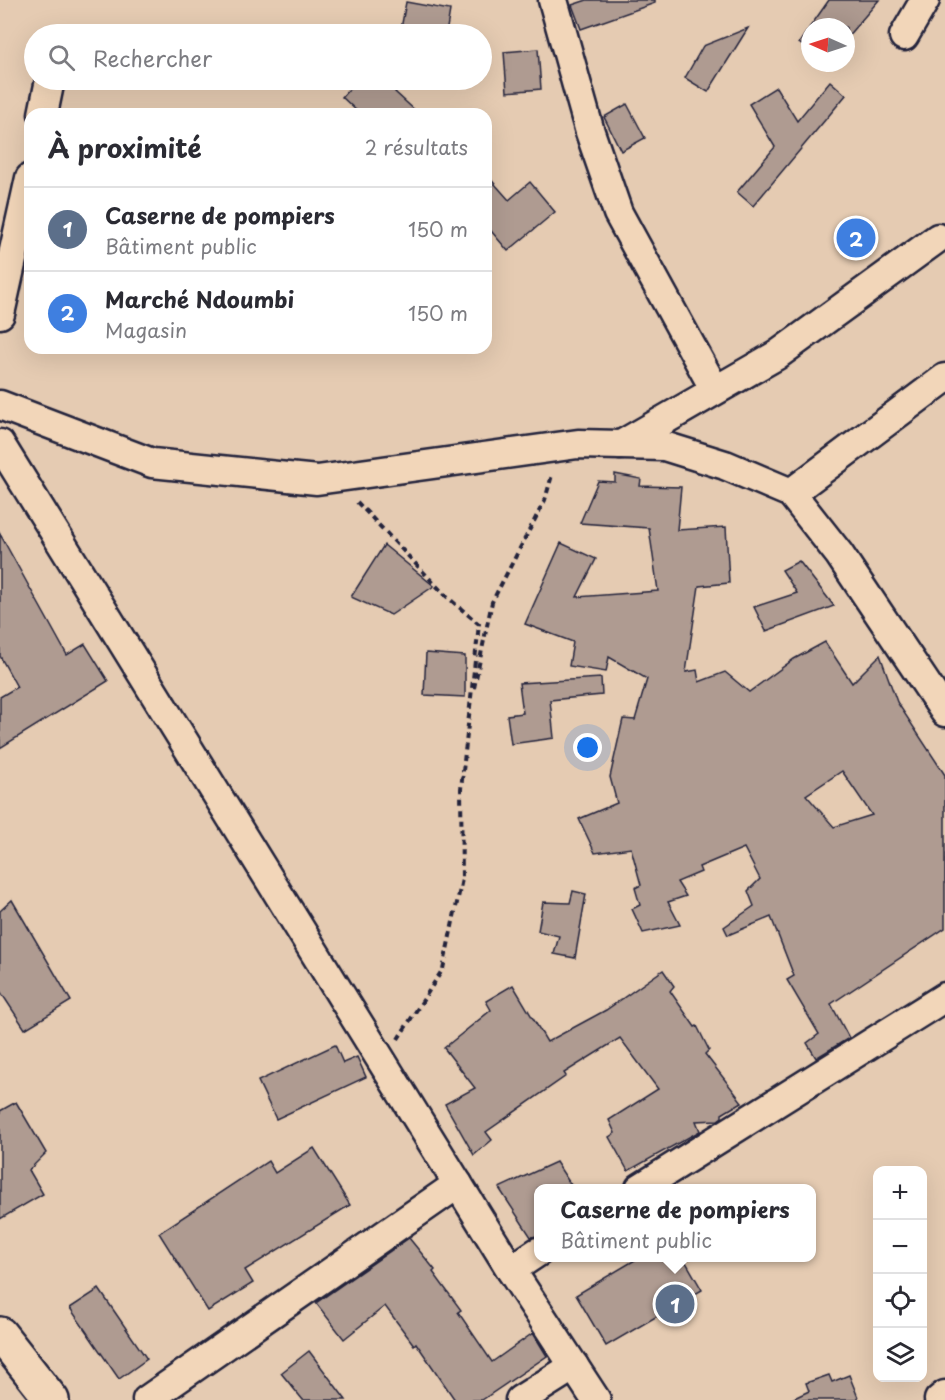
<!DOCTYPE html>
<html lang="fr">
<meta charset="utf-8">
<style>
body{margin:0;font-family:"Playpen Sans",sans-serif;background:#f2f2f3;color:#2b2b33}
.controls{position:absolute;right:18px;bottom:18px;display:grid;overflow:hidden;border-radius:12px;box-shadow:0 6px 24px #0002}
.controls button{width:54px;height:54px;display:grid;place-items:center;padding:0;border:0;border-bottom:2px solid #e1e1e2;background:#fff;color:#2b2b33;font:30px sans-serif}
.compass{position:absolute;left:801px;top:18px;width:54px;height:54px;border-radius:50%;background:#fff;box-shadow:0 6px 24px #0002;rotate:273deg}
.you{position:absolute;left:588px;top:748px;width:21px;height:21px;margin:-15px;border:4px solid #fff;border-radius:50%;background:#1a73e8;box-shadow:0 0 0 9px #1a73e833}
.badge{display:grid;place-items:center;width:39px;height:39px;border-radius:50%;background:#d93025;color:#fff;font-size:20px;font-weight:700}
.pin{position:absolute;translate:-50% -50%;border:3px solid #fff;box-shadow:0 2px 6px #0006}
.popup{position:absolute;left:534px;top:1184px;width:282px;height:78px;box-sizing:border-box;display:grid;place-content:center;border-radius:12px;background:#fff;filter:drop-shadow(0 2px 4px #0005);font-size:20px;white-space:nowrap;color:#7c7c81}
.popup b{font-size:22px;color:#2b2b33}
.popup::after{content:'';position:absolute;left:50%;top:100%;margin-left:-12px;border:12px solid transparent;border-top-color:#fff}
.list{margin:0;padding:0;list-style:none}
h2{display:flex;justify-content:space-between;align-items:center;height:78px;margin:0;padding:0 24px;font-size:26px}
h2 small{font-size:20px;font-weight:400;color:#7c7c81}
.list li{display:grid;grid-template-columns:39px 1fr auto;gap:18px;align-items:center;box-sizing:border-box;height:84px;padding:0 24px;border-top:2px solid #e1e1e2}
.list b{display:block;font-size:22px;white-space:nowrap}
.list p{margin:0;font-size:20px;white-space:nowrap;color:#7c7c81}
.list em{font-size:20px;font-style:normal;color:#7c7c81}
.icon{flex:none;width:33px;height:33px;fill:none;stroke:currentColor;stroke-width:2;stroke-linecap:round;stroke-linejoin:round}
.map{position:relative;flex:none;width:945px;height:1400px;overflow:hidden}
.search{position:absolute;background:#fff;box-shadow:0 6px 24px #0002;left:24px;top:24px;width:468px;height:66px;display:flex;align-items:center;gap:15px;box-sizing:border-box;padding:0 21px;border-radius:33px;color:#7c7c81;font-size:22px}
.panel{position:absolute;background:#fff;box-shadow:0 6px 24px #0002;left:24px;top:108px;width:468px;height:246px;border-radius:18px}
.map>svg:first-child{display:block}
.building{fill:#af9b91;stroke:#22223b;stroke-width:1.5;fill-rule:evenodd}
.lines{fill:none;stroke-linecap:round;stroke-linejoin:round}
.minor-casing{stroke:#22223b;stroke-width:33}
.highway-casing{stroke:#22223b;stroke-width:38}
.path{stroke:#22223b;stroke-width:4;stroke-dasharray:6 4.5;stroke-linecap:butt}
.minor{stroke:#f2d6b9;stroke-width:28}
.highway{stroke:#f2d6b9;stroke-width:33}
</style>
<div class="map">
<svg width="945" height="1400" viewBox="0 0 945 1400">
<rect width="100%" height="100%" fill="#e5cbb2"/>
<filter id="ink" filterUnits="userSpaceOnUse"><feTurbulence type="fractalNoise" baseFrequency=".0167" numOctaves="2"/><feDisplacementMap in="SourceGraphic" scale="12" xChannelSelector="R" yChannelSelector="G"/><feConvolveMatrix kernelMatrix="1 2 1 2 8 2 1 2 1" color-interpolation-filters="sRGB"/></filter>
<g filter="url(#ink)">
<g class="building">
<path d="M587 0H655V3L581 29 572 5Z"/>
<path d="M829 0H879L846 38V27H810Z"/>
<path d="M406 2 450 10 446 34H400Z"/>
<path d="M810 27V51L799 43Z"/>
<path d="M748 28 708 92 685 78 703 46Z"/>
<path d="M538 49 541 89 507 92 504 52Z"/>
<path d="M357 80H406L395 92 419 114H360L342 97Z"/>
<path d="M830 81 846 95 753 206 737 192 775 147 749 104 776 87 797 121Z"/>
<path d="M627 104 645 138 621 151 604 117Z"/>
<path d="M486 174 509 200 530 182 555 212 508 251 486 225Z"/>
<path d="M615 474 641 479 640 486 681 487 677 530 726 527 729 583 699 586 686 672 697 670 699 682 725 672 749 692 794 659 825 642 852 683 880 655 897 702 945 775V928L831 1004 849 1038 816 1058 807 1043 819 1034 787 980 794 976 771 917 728 935 724 927 754 906 748 891 760 879 744 848 699 867 701 872 677 882 686 896 668 902 680 925 643 933 632 909 640 905 635 888 641 885 631 848 595 853 579 819 617 803 610 777 623 719 635 720 647 679 609 657 606 672 569 666 573 642 525 624 561 543 596 559 577 597 658 591 649 528 580 523 598 481 615 482ZM842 771 872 815 834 827 806 795Z"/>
<path d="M0 534 67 655 85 644 108 681 0 748V697L17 687 0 656Z"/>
<path d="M384 545 434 586 391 615 351 597Z"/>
<path d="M799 561 834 606 766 631 754 607 797 593 782 570Z"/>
<path d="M426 653 465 656V697L424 695Z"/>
<path d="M601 678 602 695 550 700 554 738 511 744 507 715 523 713 519 683Z"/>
<path d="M573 891 586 894 575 958 554 954 559 936 538 931 543 902 570 903Z"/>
<path d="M12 900 71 1001 25 1029 0 991V911Z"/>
<path d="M663 970 674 986 670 991 695 1027 697 1026 709 1050 705 1054 742 1102 722 1114V1117L718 1120 696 1121 700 1131 628 1171 609 1137 615 1133 609 1120 658 1089 620 1038 564 1073 566 1076 486 1132 492 1140 474 1155 445 1104 475 1088 444 1048 491 1010 486 1001 513 985 547 1042 606 1010Z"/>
<path d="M335 1045 343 1063 357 1057 366 1077 276 1119 258 1081Z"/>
<path d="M16 1102 46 1153 29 1170 43 1194 0 1219V1111Z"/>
<path d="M314 1148 350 1205 245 1270 253 1283 208 1311 159 1233 268 1161 275 1173Z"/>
<path d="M556 1162 573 1188H538V1236L531 1237 499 1188Z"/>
<path d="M409 1238 435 1270 433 1272 461 1310 458 1312 492 1362 533 1333 547 1356 482 1400H455L416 1343 414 1345 385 1306 344 1339 316 1303Z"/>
<path d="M640 1257H683L702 1290 606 1346 576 1295Z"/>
<path d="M99 1289 147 1359 119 1379 70 1308Z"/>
<path d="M309 1351 346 1400H303L281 1373Z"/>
<path d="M829 1375 832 1382 849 1375 859 1400H790L809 1391 806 1383Z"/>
</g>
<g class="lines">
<g class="minor-casing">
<g id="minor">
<path d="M553 0 590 132 618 213 715 390"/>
<path d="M904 36 925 0"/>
<path d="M43 114 50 80"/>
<path d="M0 314 30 178"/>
<path d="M0 405 152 463 317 480 578 444 664 446 725 465 791 493 839 554 945 712"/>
<path d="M0 444 511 1270 596 1400"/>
<path d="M621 445 777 355 938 238"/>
<path d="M791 493 945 378"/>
<path d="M640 1188 945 997"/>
<path d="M511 1270 538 1252"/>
<path d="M147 1400 458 1184"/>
<path d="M520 1400 574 1366"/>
<path d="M939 1400 945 1395"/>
</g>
</g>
<g class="highway-casing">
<path id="highway" d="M0 1334 52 1400"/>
</g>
<g class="path">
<path d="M357 502 446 596 479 624 461 789 462 879 443 969 398 1039"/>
<path d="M474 688 492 602 545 500 552 475"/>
</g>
<use href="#minor" class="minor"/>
<use href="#highway" class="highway"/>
</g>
</g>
</svg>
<div class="controls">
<button>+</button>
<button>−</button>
<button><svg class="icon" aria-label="locate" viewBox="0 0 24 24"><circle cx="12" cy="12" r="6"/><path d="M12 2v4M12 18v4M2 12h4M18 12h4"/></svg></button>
<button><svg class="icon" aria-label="layers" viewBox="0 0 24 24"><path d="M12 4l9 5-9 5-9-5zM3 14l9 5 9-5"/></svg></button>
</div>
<svg class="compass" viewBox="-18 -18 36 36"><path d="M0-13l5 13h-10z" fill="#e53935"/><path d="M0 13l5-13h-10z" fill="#7c7c81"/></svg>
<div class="you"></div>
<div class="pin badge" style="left:675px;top:1304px;background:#5c6f8a">1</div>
<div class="popup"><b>Caserne de pompiers</b>Bâtiment public</div>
<div class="pin badge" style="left:856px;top:238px;background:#3f7fe0">2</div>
<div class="search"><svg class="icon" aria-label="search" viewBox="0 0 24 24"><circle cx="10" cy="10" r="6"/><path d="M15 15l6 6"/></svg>Rechercher</div>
<section class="panel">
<h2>À proximité<small>2 résultats</small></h2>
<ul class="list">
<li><span class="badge" style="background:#5c6f8a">1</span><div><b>Caserne de pompiers</b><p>Bâtiment public</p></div><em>150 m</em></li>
<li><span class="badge" style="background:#3f7fe0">2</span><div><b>Marché Ndoumbi</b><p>Magasin</p></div><em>150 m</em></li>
</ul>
</section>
</div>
